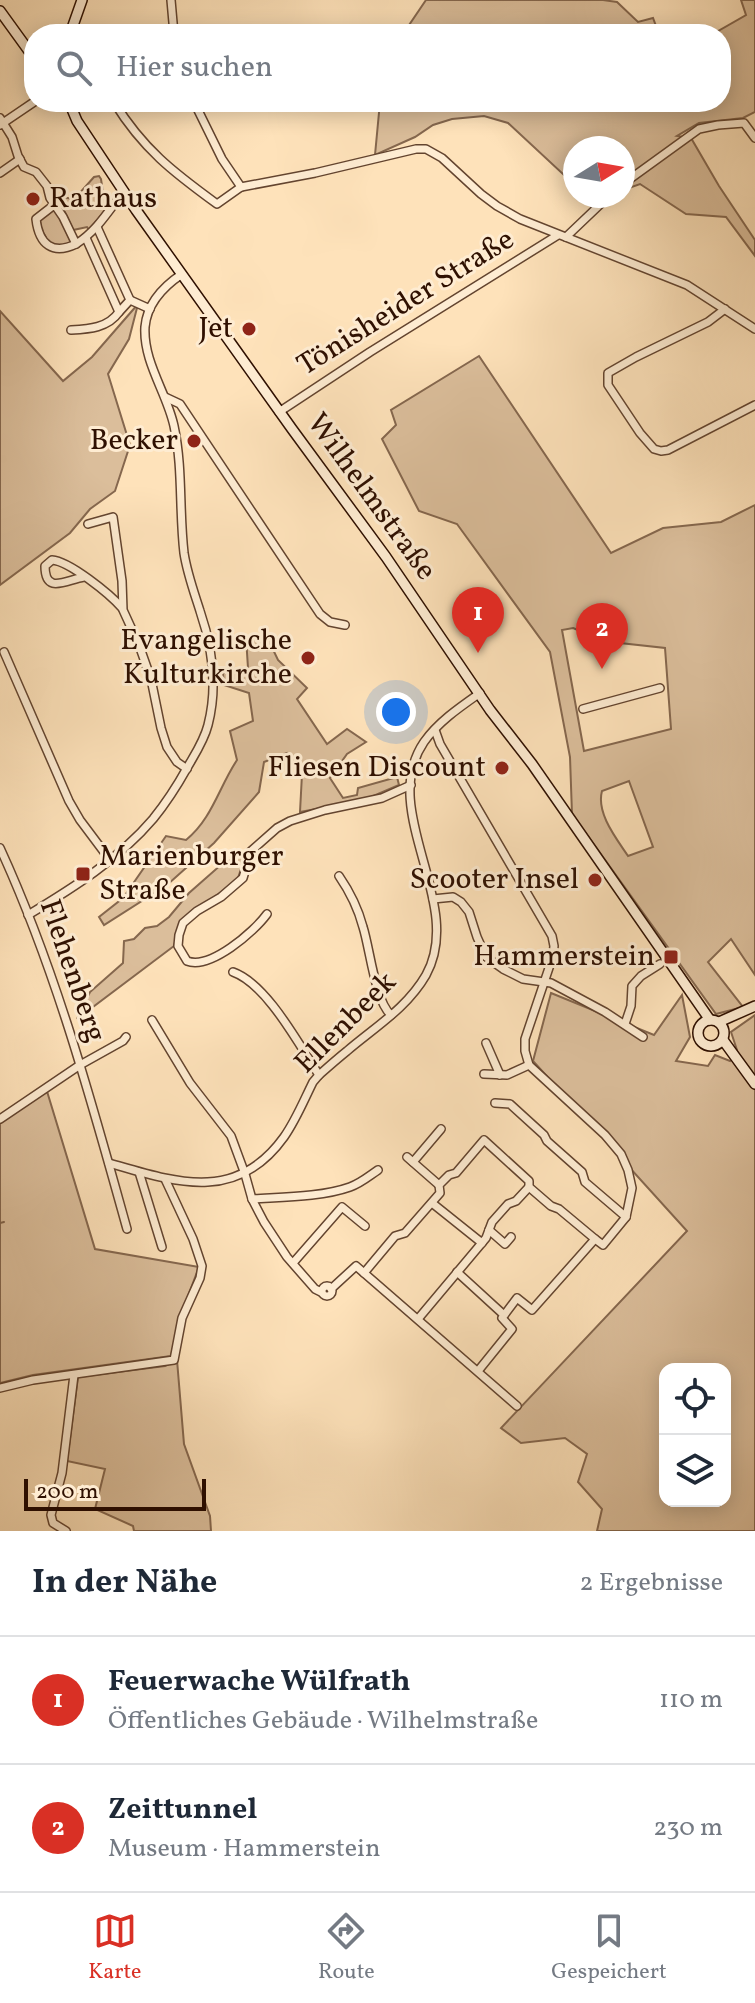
<!DOCTYPE html>
<html lang="de">
<meta charset="utf-8">
<style>
body{margin:0;font-family:Vollkorn,serif;background:#f2f2f3;color:#1f2937}
.controls{position:absolute;right:24px;bottom:24px;display:grid;overflow:hidden;border-radius:16px;box-shadow:0 4px 20px #0003}
.controls button{width:72px;height:72px;display:grid;place-items:center;padding:0;border:0;border-bottom:2px solid #e0e1e3;background:#fff;color:#1f2937;font:40px sans-serif}
.compass{position:absolute;left:563px;top:136px;width:72px;height:72px;border-radius:50%;background:#fff;box-shadow:0 4px 20px #0003;rotate:79deg}
.scale{position:absolute;left:24px;bottom:20px;width:182px;box-sizing:border-box;padding-left:8px;border:4px solid #2f1001;border-top:0;font-size:22px;line-height:28px;white-space:nowrap;color:#2f1001;-webkit-text-stroke:6px #feecd2;paint-order:stroke}
.you{position:absolute;left:396px;top:712px;width:28px;height:28px;margin:-20px;border:6px solid #fff;border-radius:50%;background:#1a73e8;box-shadow:0 0 0 12px #1a73e833}
.badge{display:grid;place-items:center;width:52px;height:52px;border-radius:50%;background:#d93025;color:#fff;font-size:26px;font-weight:700}
.pin{position:absolute;translate:-50% -66px;filter:drop-shadow(0 2px 4px #0008)}
.pin::after{content:'';position:absolute;top:42px;width:28px;height:24px;background:inherit;clip-path:polygon(0 0,100% 0,50% 100%)}
.list{margin:0;padding:0;list-style:none}
h2{display:flex;justify-content:space-between;align-items:center;height:104px;margin:0;padding:0 32px;font-size:34px}
h2 small{font-size:26px;font-weight:400;color:#747a83}
.list li{display:grid;grid-template-columns:52px 1fr auto;gap:24px;align-items:center;box-sizing:border-box;height:128px;padding:0 32px;border-top:2px solid #e0e1e3}
.list b{display:block;font-size:30px;white-space:nowrap}
.list p{margin:0;font-size:26px;white-space:nowrap;color:#747a83}
.list em{font-size:26px;font-style:normal;color:#747a83}
.icon{flex:none;width:44px;height:44px;fill:none;stroke:currentColor;stroke-width:2;stroke-linecap:round;stroke-linejoin:round}
.map{position:relative;flex:none;width:755px;height:1531px;overflow:hidden}
.search{position:absolute;background:#fff;box-shadow:0 4px 20px #0003;left:24px;right:24px;top:24px;height:88px;display:flex;align-items:center;gap:20px;box-sizing:border-box;padding:0 28px;border-radius:32px;color:#747a83;font-size:30px}
.sheet{height:360px;background:#fff}
nav{display:flex;justify-content:space-around;align-items:center;box-sizing:border-box;height:112px;border-top:2px solid #e0e1e3;background:#fff;font-size:22px;color:#747a83}
nav a{display:grid;justify-items:center;gap:4px}
nav .on{color:#d93025}
.map>svg:first-child{display:block}
.green{fill:#dbbe9b;stroke:#85674e;stroke-width:2;fill-rule:evenodd}
.lines{fill:none;stroke-linecap:round;stroke-linejoin:round}
.stream{stroke:#81634a;stroke-width:2}
.minor-casing{stroke:#63442f;stroke-width:10}
.secondary-casing{stroke:#2f1001;stroke-width:12}
.minor{stroke:#feecd2;stroke-width:7}
.secondary{stroke:#feecd2;stroke-width:9}
.poi-dot{fill:#8f2418;stroke:#feecd2;stroke-width:3}
.labels{text-anchor:middle;dominant-baseline:central;stroke-width:6;stroke-linejoin:round;paint-order:stroke}
.poi-label{font-size:30px;fill:#2f1001;stroke:#feecd2;text-anchor:end}
.street-label{font-size:30px;fill:#2f1001;stroke:#feecd2}
</style>
<div class="map">
<svg width="755" height="1531" viewBox="0 0 755 1531">
<rect width="100%" height="100%" fill="#fee2ba"/>
<filter id="stains"><feTurbulence type="fractalNoise" baseFrequency=".0025" numOctaves="4"/><feColorMatrix values="0 0 0 0 .2 0 0 0 0 .09 0 0 0 0 .02 0 0 0 .5 -.17"/></filter>
<radialGradient id="worn" r=".72"><stop offset=".6" stop-color="#630" stop-opacity="0"/><stop offset="1" stop-color="#630" stop-opacity=".3"/></radialGradient>
<g class="green">
<path d="M426 0H603L617 2 638 22 653 18 659 34H403Z"/>
<path d="M741 0H755V112L743 118 699 123 677 136 691 138 719 186 755 240V256L726 217 686 214 640 184 623 190V148H575V181L564 175 508 123 484 116 452 119 433 125 415 137 375 155 380 102H721V34H713L746 15Z"/>
<path d="M99 176 101 179 103 192 108 200 107 208 89 230 87 227 73 230 65 212 54 199 59 196 72 199 78 195 94 177Z"/>
<path d="M53 210 57 211 72 244 68 246 50 245 39 225 40 219Z"/>
<path d="M138 304 129 339 108 374 130 445 115 491 90 509 70 533 0 585V311L63 381 92 357Z"/>
<path d="M479 356 611 553 663 528 721 522 755 505V975L731 939 708 962 743 1007 716 1014 572 814 570 757 550 652 457 524 419 511 382 439 396 425 391 410ZM573 628 585 633 611 635 620 643 665 648 671 729 584 751 562 630ZM629 781 653 847 628 856C616 838 596 813 602 791Z"/>
<path d="M253 636 267 637 278 660 307 688 297 699 327 744 347 729 366 742 347 754 330 778 343 798 357 795 358 788 397 777 399 785 364 800 300 812 302 774 287 753 264 762 259 792 214 843 167 885 104 925 99 917 123 898 166 836 186 840C212 819 219 787 237 760L230 731 253 721 249 693 224 685 223 673 248 668 246 637Z"/>
<path d="M246 854 237 881 181 920 174 946 77 1019 90 992 123 963 124 941 134 939 145 928 157 926 169 917 189 893 223 863Z"/>
<path d="M551 993 654 1035 682 995 690 1037 676 1061 708 1066 715 1055 730 1061 737 1050 731 1032 755 1015V1531H597L602 1509 578 1482 587 1454 565 1438 521 1443 501 1428 687 1231 533 1061ZM665 1369H725V1501H665Z"/>
<path d="M46 1088 95 1249 199 1267 182 1312 171 1356 33 1375 0 1383V1119Z"/>
<path d="M177 1360 184 1444 210 1516 211 1531H134L133 1526 95 1509 105 1469 67 1461 78 1377 165 1366Z"/>
</g>
<g class="lines">
<path class="stream" d="M0 1223 4 1222"/>
<g class="minor-casing">
<g id="minor">
<path d="M171 0 174 34"/>
<path d="M114 102C143 149 173 172 217 204L241 187 315 173 416 149H426L442 158 481 194 497 206 520 219 687 285 755 329"/>
<path d="M194 102 222 159 241 187"/>
<path d="M0 118 12 137 18 156 24 167 36 172 47 186 50 198 63 217 76 244C97 231 109 210 124 191"/>
<path d="M0 125 34 102"/>
<path d="M0 173 20 159"/>
<path d="M623 184 699 129 718 125 744 123 755 138"/>
<path d="M54 205 36 219C39 245 53 255 76 244"/>
<path d="M97 227 130 300"/>
<path d="M566 237 609 196"/>
<path d="M86 238 119 312 130 300 150 309"/>
<path d="M725 309 708 322 636 357 608 373V385L640 433 654 449 661 451 668 450 755 405"/>
<path d="M71 330C89 329 108 328 119 312"/>
<path d="M165 397 180 404 320 614 330 622 345 625"/>
<path d="M279 412 370 352 558 235"/>
<path d="M88 524 113 517 122 581 123 610 139 645 151 679 161 728 167 747 177 762 187 769"/>
<path d="M84 577C66 580 45 595 45 566L52 560C69 561 110 594 122 608"/>
<path d="M4 652 69 801 80 820 110 860"/>
<path d="M583 709 660 688"/>
<path d="M435 730 440 744 552 936 554 946 553 956 525 1039V1051L529 1065 605 1135 621 1154 628 1170 632 1188 626 1217 603 1245 595 1239 532 1310 517 1298 502 1318 512 1329 478 1371"/>
<path d="M0 848C56 970 91 1100 127 1229"/>
<path d="M339 876C350 892 358 908 363 927 370 949 375 1001 391 1015"/>
<path d="M433 899 453 897 461 902 469 912 477 937 486 957 503 969 523 979 551 983 605 1012 643 1037"/>
<path d="M267 914C254 932 210 970 187 961L178 946 179 935 183 923 197 911 221 897 243 878 251 851 277 828 290 821 325 810 382 798 411 785"/>
<path d="M28 915C73 888 119 859 153 819 166 803 177 786 187 768 195 754 204 741 208 725 218 686 213 649 200 611 194 592 187 573 184 553 179 510 183 468 174 426 167 393 143 362 145 327 147 304 164 286 182 274"/>
<path d="M233 972C267 984 299 1045 319 1075"/>
<path d="M152 1020 190 1083 231 1136 245 1174 252 1199 264 1222 287 1257 315 1289 321 1292"/>
<path d="M625 1024 631 1006 632 986 641 976 660 964"/>
<path d="M486 1043 500 1075"/>
<path d="M484 1074 507 1075 529 1065"/>
<path d="M495 1103 510 1104 544 1135 547 1141 582 1172 585 1182 626 1217"/>
<path d="M0 1119 80 1065 123 1041 126 1037"/>
<path d="M407 1157 439 1185"/>
<path d="M413 1162 441 1129"/>
<path d="M109 1163C175 1182 236 1204 284 1137 296 1120 304 1100 313 1082L319 1075C328 1067 337 1059 347 1051 375 1027 407 1008 426 975 466 903 377 811 424 742 438 722 460 707 480 693"/>
<path d="M139 1172 162 1247"/>
<path d="M252 1199C283 1197 322 1197 350 1187 361 1183 369 1176 378 1170"/>
<path d="M432 1203 482 1243"/>
<path d="M489 1230 505 1244 511 1237"/>
<path d="M293 1263 342 1207 365 1226"/>
<path d="M457 1272 504 1315"/>
<path d="M364 1273 395 1236 405 1233 440 1193 439 1185 449 1175 456 1173 484 1140 529 1181V1187L551 1206 559 1209 595 1239"/>
<circle cx="327" cy="1291" r="5"/>
<path d="M331 1289 356 1266 517 1406"/>
<path d="M418 1319 486 1238 492 1222 508 1204 516 1201 529 1187"/>
<path d="M0 1388 33 1380 174 1360 182 1318 200 1278 202 1266 193 1239 165 1179"/>
<path d="M66 1531 53 1523 51 1515 62 1473 74 1375"/>
</g>
</g>
<g class="secondary-casing">
<g id="secondary">
<path d="M0 11 34 58"/>
<path d="M70 34 82 0"/>
<path d="M69 102 77 121 136 210 292 429 386 557 490 710 532 764 710 1020"/>
<circle cx="711" cy="1033" r="13"/>
<path d="M719 1022 755 1006"/>
<path d="M723 1040 755 1084"/>
</g>
</g>
<use href="#minor" class="minor"/>
<use href="#secondary" class="secondary"/>
</g>
<g class="poi-dot">
<circle cx="33" cy="199" r="8"/>
<circle cx="249" cy="329" r="8"/>
<circle cx="194" cy="441" r="8"/>
<circle cx="308" cy="658" r="8"/>
<circle cx="502" cy="768" r="8"/>
<rect x="75" y="866" width="16" height="16" rx="4"/>
<circle cx="595" cy="880" r="8"/>
<rect x="663" y="949" width="16" height="16" rx="4"/>
</g>
<g class="labels">
<g class="poi-label">
<text x="49" y="199" text-anchor="start">Rathaus</text>
<text x="233" y="329">Jet</text>
<text x="178" y="441">Becker</text>
<text x="292" y="641">Evangelische<tspan x="292" dy="34">Kulturkirche</tspan></text>
<text x="486" y="768">Fliesen Discount</text>
<text x="99" y="857" text-anchor="start">Marienburger<tspan x="99" dy="34">Straße</tspan></text>
<text x="579" y="880">Scooter Insel</text>
<text x="655" y="957">Hammerstein</text>
</g>
<g class="street-label">
<text transform="translate(406 303) rotate(-32)">Tönisheider Straße</text>
<text transform="translate(371 497) rotate(54)">Wilhelmstraße</text>
<text transform="translate(72 971) rotate(71)">Flehenberg</text>
<text transform="translate(346 1023) rotate(-45)">Ellenbeek</text>
</g>
</g>
<rect width="100%" height="100%" filter="url(#stains)"/>
<rect width="100%" height="100%" fill="url(#worn)"/>
</svg>
<div class="controls">
<button><svg class="icon" aria-label="locate" viewBox="0 0 24 24"><circle cx="12" cy="12" r="6"/><path d="M12 2v4M12 18v4M2 12h4M18 12h4"/></svg></button>
<button><svg class="icon" aria-label="layers" viewBox="0 0 24 24"><path d="M12 4l9 5-9 5-9-5zM3 14l9 5 9-5"/></svg></button>
</div>
<svg class="compass" viewBox="-18 -18 36 36"><path d="M0-13l5 13h-10z" fill="#e53935"/><path d="M0 13l5-13h-10z" fill="#747a83"/></svg>
<div class="scale">200 m</div>
<div class="you"></div>
<div class="pin badge" style="left:478px;top:653px">1</div>
<div class="pin badge" style="left:602px;top:669px">2</div>
<div class="search"><svg class="icon" aria-label="search" viewBox="0 0 24 24"><circle cx="10" cy="10" r="6"/><path d="M15 15l6 6"/></svg>Hier suchen</div>
</div>
<section class="sheet">
<h2>In der Nähe<small>2 Ergebnisse</small></h2>
<ul class="list">
<li><span class="badge">1</span><div><b>Feuerwache Wülfrath</b><p>Öffentliches Gebäude · Wilhelmstraße</p></div><em>110 m</em></li>
<li><span class="badge">2</span><div><b>Zeittunnel</b><p>Museum · Hammerstein</p></div><em>230 m</em></li>
</ul>
</section>
<nav>
<a class="on"><svg class="icon" aria-label="map" viewBox="0 0 24 24"><path d="M3 6l6-2 6 2 6-2v14l-6 2-6-2-6 2zM9 4v14M15 6v14"/></svg>Karte</a>
<a><svg class="icon" aria-label="directions" viewBox="0 0 24 24"><path d="M12 3l9 9-9 9-9-9zM9 14v-3h6M13 9l2 2-2 2"/></svg>Route</a>
<a><svg class="icon" aria-label="saved" viewBox="0 0 24 24"><path d="M7 4h10v16l-5-4-5 4z"/></svg>Gespeichert</a>
</nav>
